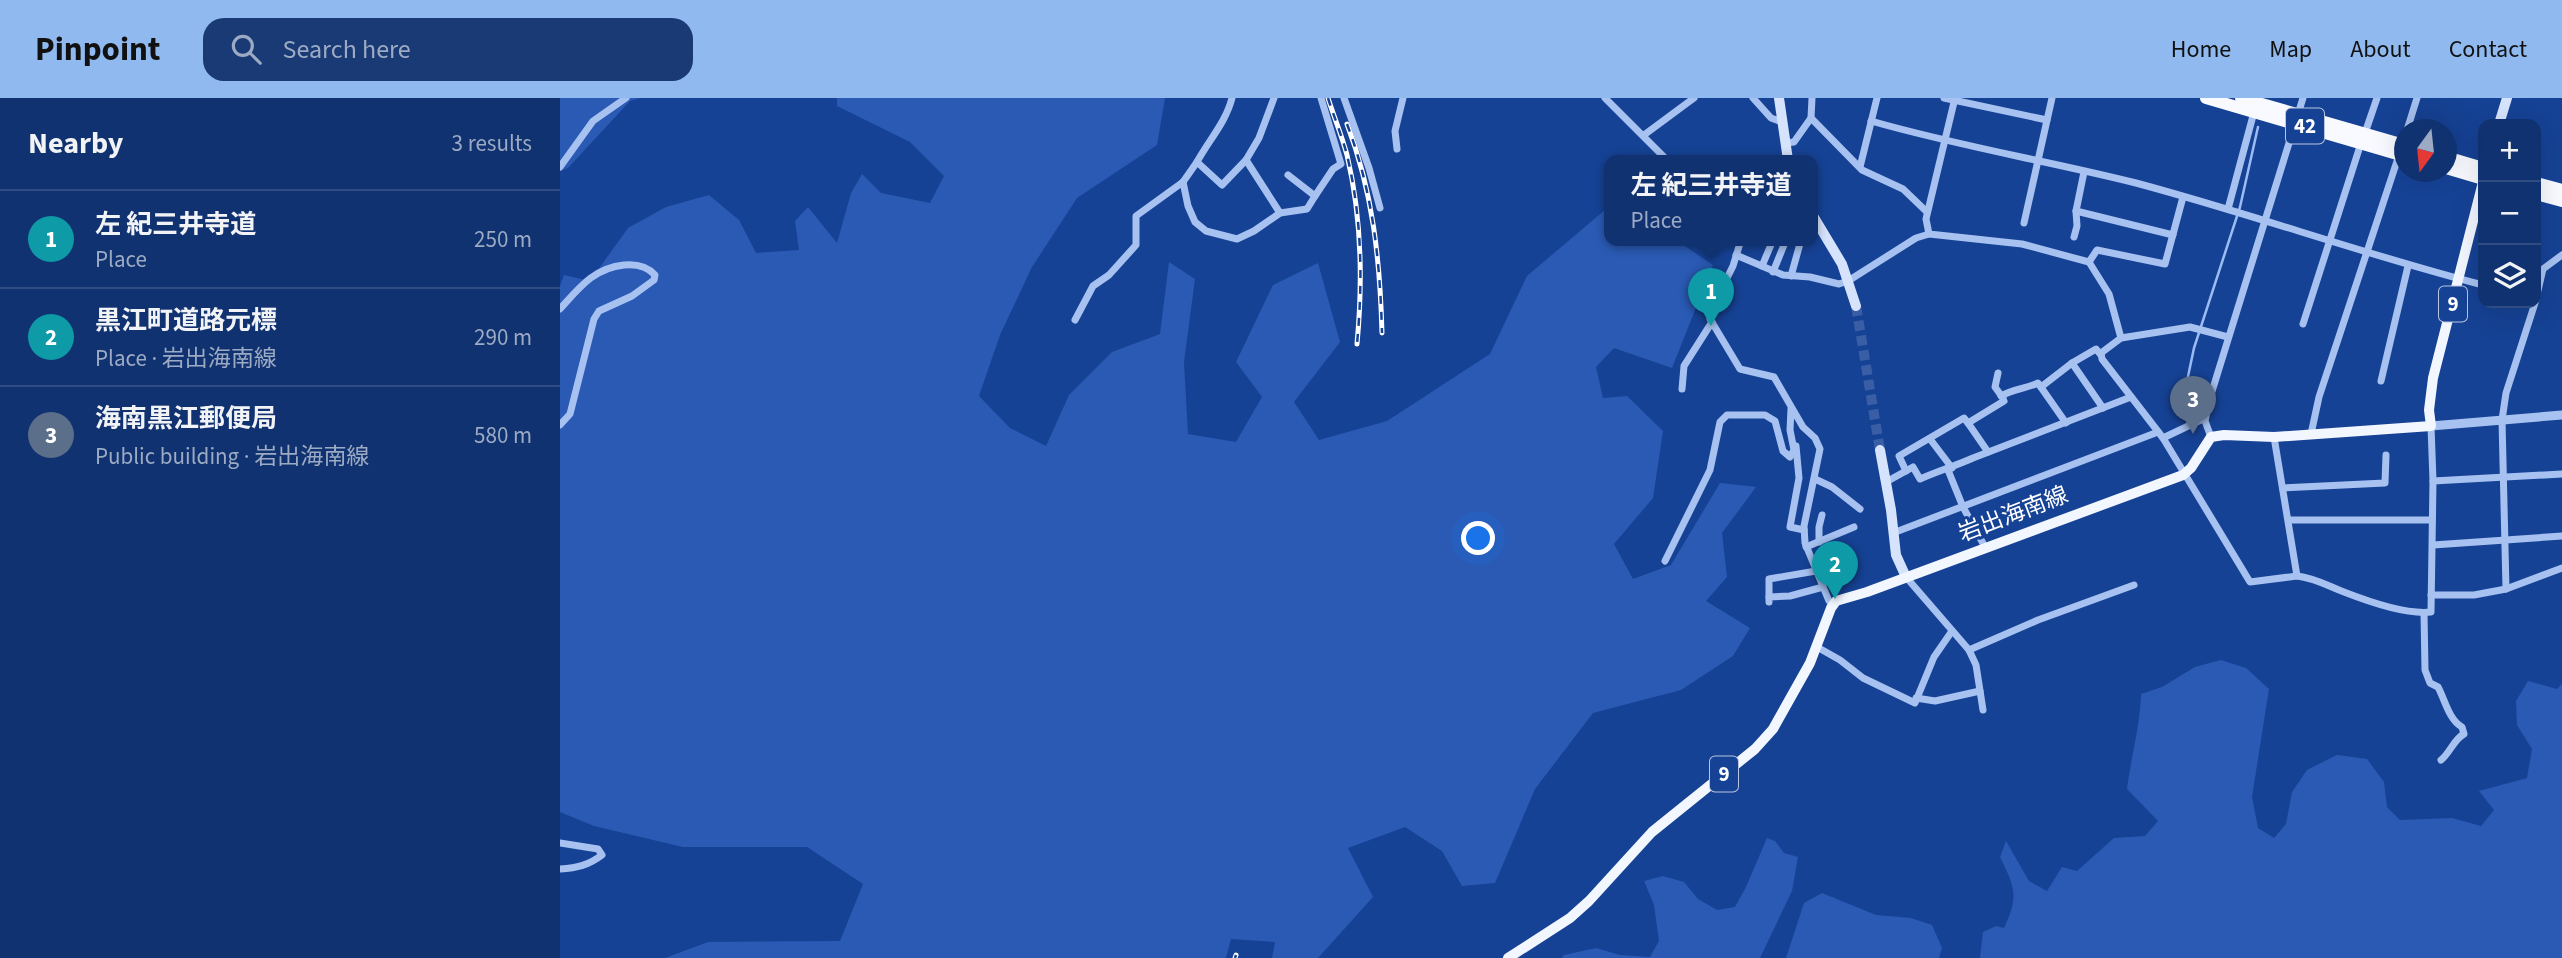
<!DOCTYPE html>
<meta charset="utf-8">
<style>
body{margin:0;font-family:"Source Sans 3","Noto Sans JP",sans-serif;background:#193a75;color:#f1f3f6}
.controls{position:absolute;right:21px;top:21px;display:grid;overflow:hidden;border-radius:14px;box-shadow:0 7px 28px #0002}
.controls button{width:63px;height:63px;display:grid;place-items:center;padding:0;border:0;border-bottom:2px solid #304d83;background:#103270;color:#f1f3f6;font:35px sans-serif}
.compass{position:absolute;left:1834px;top:21px;width:63px;height:63px;border-radius:50%;background:#103270;box-shadow:0 7px 28px #0002;rotate:195deg}
.you{position:absolute;left:919px;top:441px;width:24px;height:24px;margin:-18px;border:5px solid #fff;border-radius:50%;background:#1a73e8;box-shadow:0 0 0 10px #1a73e833}
.badge{display:grid;place-items:center;width:46px;height:46px;border-radius:50%;background:#90b9f0;color:#fff;font-size:23px;font-weight:700}
.pin{position:absolute;translate:-50% -58px;filter:drop-shadow(0 2px 4px #0008)}
.pin::after{content:'';position:absolute;top:37px;width:24px;height:21px;background:inherit;clip-path:polygon(0 0,100% 0,50% 100%)}
.popup{position:absolute;left:1044px;top:57px;width:214px;height:91px;box-sizing:border-box;display:grid;place-content:center;border-radius:14px;background:#103270;filter:drop-shadow(0 2px 5px #0005);font-size:23px;white-space:nowrap;color:#9caac3}
.popup b{font-size:26px;color:#f1f3f6}
.popup::after{content:'';position:absolute;left:50%;top:100%;margin-left:-14px;border:14px solid transparent;border-top-color:#103270}
.list{margin:0;padding:0;list-style:none}
h2{display:flex;justify-content:space-between;align-items:center;height:91px;margin:0;padding:0 28px;font-size:30px}
h2 small{font-size:23px;font-weight:400;color:#9caac3}
.list li{display:grid;grid-template-columns:46px 1fr auto;gap:21px;align-items:center;box-sizing:border-box;height:98px;padding:0 28px;border-top:2px solid #304d83}
.list b{display:block;font-size:26px;white-space:nowrap}
.list p{margin:0;font-size:23px;white-space:nowrap;color:#9caac3}
.list em{font-size:23px;font-style:normal;color:#9caac3}
.icon{flex:none;width:38px;height:38px;fill:none;stroke:currentColor;stroke-width:2;stroke-linecap:round;stroke-linejoin:round}
.map{position:relative;flex:none;width:2002px;height:860px;overflow:hidden}
header{display:flex;align-items:center;gap:42px;box-sizing:border-box;height:98px;padding:0 35px;background:#90b9f0;color:#111}
header strong{font-size:33px}
nav{display:flex;gap:38px;margin-inline-start:auto;font-size:24px}
.search{width:490px;height:63px;background:#193a75;display:flex;align-items:center;gap:18px;box-sizing:border-box;padding:0 24px;border-radius:21px;color:#9caac3;font-size:26px}
main{display:flex}
aside{flex:1;background:#103270}
.map>svg:first-child{display:block}
.green{fill:#2a5ab4}
.lines{fill:none;stroke-linecap:round;stroke-linejoin:round}
.stream{stroke:#9abbf4;stroke-width:2.5}
.secondary-tunnel{stroke:#395ea5;stroke-width:10;stroke-dasharray:10 5;stroke-linecap:butt}
.minor{stroke:#a7c2f1;stroke-width:7}
.tertiary{stroke:#a7c2f1;stroke-width:9}
.secondary{stroke:#d6e3fc;stroke-width:10}
.primary{stroke:#f2f6ff;stroke-width:10}
.trunk{stroke:#f8faff;stroke-width:12}
.rail-casing{stroke:#fff;stroke-width:5}
.rail{stroke:#164295;stroke-width:2.5;stroke-dasharray:8;stroke-linecap:butt}
.labels{text-anchor:middle;dominant-baseline:central;stroke-width:6;stroke-linejoin:round;paint-order:stroke}
.shield{fill:#164295;stroke:#b9c6df;stroke-width:2}
.shield-label{font-size:21px;font-weight:bold;fill:#fff}
.street-label{font-size:23px;fill:#fff;stroke:#164295}
</style>
<header>
<strong>Pinpoint</strong>
<div class="search"><svg class="icon" aria-label="search" viewBox="0 0 24 24"><circle cx="10" cy="10" r="6"/><path d="M15 15l6 6"/></svg>Search here</div>
<nav><a>Home</a><a>Map</a><a>About</a><a>Contact</a></nav>
</header>
<main>
<aside>
<h2>Nearby<small>3 results</small></h2>
<ul class="list">
<li><span class="badge" style="background:#0f9aa8">1</span><div><b>左 紀三井寺道</b><p>Place</p></div><em>250 m</em></li>
<li><span class="badge" style="background:#0f9aa8">2</span><div><b>黒江町道路元標</b><p>Place · 岩出海南線</p></div><em>290 m</em></li>
<li><span class="badge" style="background:#5c6f8a">3</span><div><b>海南黒江郵便局</b><p>Public building · 岩出海南線</p></div><em>580 m</em></li>
</ul>
</aside>
<div class="map">
<svg width="2002" height="860" viewBox="0 0 2002 860">
<rect width="100%" height="100%" fill="#164295"/>
<g class="green">
<path d="M0 0H80L70 3 8 70 0 73Z"/>
<path d="M277 0H605L597 47 517 100 472 169 440 237 419 298 450 330 486 348 509 297 552 254 600 236 609 164 635 181 624 264 628 336 676 344 702 299 676 264 713 187 758 165 780 244 734 304 759 342 827 323 930 256 967 178 1046 111 1049 113 1050 142H1116L1153 167 1112 270 1054 250 1036 269 1043 300 1067 298 1103 333 1093 400 1054 446 1073 481 1111 467 1160 385 1196 389 1162 435 1167 479 1146 503 1190 530 1173 558 1121 592 1033 615 975 691 935 785 902 788 882 753 845 729 788 750 813 799 758 860H712L715 844 671 841 666 860H105L148 844 280 843 303 786 247 749H123L34 728 0 714V188L4 177 30 183 68 130 106 109 149 97 179 122 196 155 239 152 235 123 248 109 277 145 291 95 302 76 321 95 370 105 384 78 350 44 277 8Z"/>
<path d="M1661 562 1686 570 1709 591 1692 699 1698 730 1714 740 1726 726 1732 694 1747 672 1777 657 1807 661 1824 684 1827 709 1840 722 1892 720 1921 728 1934 712 1919 693 1967 680 1972 651 1957 627 1956 603 1968 583 1997 591 2002 586V860H1420L1423 834 1436 828 1444 830C1459 799 1455 789 1440 759L1446 743 1469 783 1487 793 1502 769 1517 773 1554 740 1585 738 1598 723 1567 691C1571 659 1580 629 1581 596L1602 589 1635 569Z"/>
<path d="M1207 740 1215 743 1224 755 1238 759 1232 793 1200 860H1002L1004 857 1036 850 1060 857 1090 859 1099 843 1094 807 1084 783 1103 778 1124 784 1138 801 1157 812 1175 809 1186 789Z"/>
<path d="M1262 795 1316 817 1351 820 1372 827 1382 850 1379 860H1226L1244 805Z"/>
</g>
<g class="lines">
<path class="stream" d="M1631 300 1626 288 1634 250 1680 109 1698 29"/>
<path class="secondary-tunnel" d="M1296 208 1320 352"/>
<g class="minor">
<path d="M672 0C666 24 649 42 637 64L662 87 686 62"/>
<path d="M714 0 699 40 686 62 720 115"/>
<path d="M784 0 809 70 820 110"/>
<path d="M1045 0 1107 62"/>
<path d="M1193 0 1211 20 1222 24"/>
<path d="M1384 0 1487 22"/>
<path d="M1395 0 1366 121 1369 136 1462 146 1529 164 1549 196 1561 240"/>
<path d="M1251 20 1252 0"/>
<path d="M1311 23C1398 48 1488 63 1576 85 1692 116 1806 157 1923 187"/>
<path d="M1847 32 1857 0"/>
<path d="M1805 35 1817 0"/>
<path d="M1084 37 1134 0"/>
<path d="M1225 45 1234 44 1251 20 1302 72 1343 91 1367 114"/>
<path d="M837 51 835 33 843 0"/>
<path d="M0 69 33 23 66 0"/>
<path d="M1300 69 1317 0"/>
<path d="M1524 74 1516 113 1613 137"/>
<path d="M623 84 628 108 635 124 646 133 677 141 694 133 720 115 747 111 755 98 728 77"/>
<path d="M755 98 773 71 781 66 761 0"/>
<path d="M1668 111 1694 14"/>
<path d="M1464 125 1492 0"/>
<path d="M1514 139 1517 128 1516 113"/>
<path d="M1181 142 1173 168 1152 210 1150 221 1180 271 1214 279 1243 329 1255 340 1260 351 1244 428 1245 445 1269 503 1273 506"/>
<path d="M1176 157 1223 177 1250 179 1279 186 1288 183 1356 140 1369 136"/>
<path d="M1529 164 1537 152 1605 166 1623 99"/>
<path d="M1202 168 1213 142"/>
<path d="M1213 174 1226 142"/>
<path d="M1231 178 1241 142"/>
<path d="M1976 201 1983 171 2002 157"/>
<path d="M0 211C19 190 34 170 64 167 75 166 87 168 95 177L94 182 72 198 39 213 34 221 10 316 0 327"/>
<path d="M515 222 533 188 549 177 576 147V118L623 84 637 64"/>
<path d="M1743 226 1801 45"/>
<path d="M1668 239 1630 229 1561 240 1541 255 1542 261 1603 340 1690 484 1737 478"/>
<path d="M1512 265 1543 310"/>
<path d="M1438 275 1435 289 1443 300"/>
<path d="M1821 283 1848 168"/>
<path d="M1481 289 1512 265 1536 251 1541 257"/>
<path d="M1122 291 1124 268 1152 224"/>
<path d="M1441 298C1453 291 1465 291 1478 285L1506 325"/>
<path d="M1408 325 1428 354"/>
<path d="M1751 336 1759 299 1839 57"/>
<path d="M1651 339 1645 323 1649 303 1743 0"/>
<path d="M1714 339 1737 478C1755 480 1768 488 1784 494 1807 503 1846 517 1871 514L1873 383 1871 328"/>
<path d="M1603 340 1645 320"/>
<path d="M1370 341 1392 370"/>
<path d="M1236 348 1239 380 1230 429 1244 432"/>
<path d="M1388 372 1403 409 1425 449"/>
<path d="M1346 373 1339 358 1404 320 1408 325 1444 303"/>
<path d="M1255 381 1272 389 1300 411"/>
<path d="M1873 383 2002 376"/>
<path d="M1326 384 1353 369 1360 381C1378 373 1395 368 1413 360L1571 299"/>
<path d="M1723 390 1825 385 1826 357"/>
<path d="M1729 422H1872"/>
<path d="M1333 435 1598 334"/>
<path d="M1259 444V429L1262 417"/>
<path d="M1873 447 2002 438"/>
<path d="M1246 449 1294 429"/>
<path d="M1105 463 1150 372 1160 324 1167 317H1205L1215 323 1223 353 1230 359 1234 352 1230 332 1231 311"/>
<path d="M1346 479 1409 552 1416 567 1423 612"/>
<path d="M1946 491 1942 322 1946 295 1975 205"/>
<path d="M1871 497H1914L1946 491 2002 470"/>
<path d="M1209 499V481L1256 473"/>
<path d="M1209 504V499L1230 498 1263 489"/>
<path d="M1864 515 1865 572 1870 585 1878 589C1885 602 1889 622 1902 629L1904 636C1894 641 1890 655 1881 662"/>
<path d="M1257 549 1280 562 1303 580 1355 605 1374 559 1392 533"/>
<path d="M1409 552 1478 522 1574 487"/>
<path d="M1356 600 1375 603 1420 593"/>
<path d="M0 745 38 751 42 757C29 767 17 770 0 771"/>
</g>
<path class="tertiary" d="M1871 328 2002 317"/>
<g class="secondary">
<path d="M1219 0 1228 62"/>
<path d="M1939 26 1947 0"/>
<path d="M1252 116 1282 166 1296 208"/>
<path d="M1320 352 1331 412 1336 457 1346 479"/>
</g>
<path class="primary" d="M948 860 1010 820 1029 803 1092 734 1195 651 1213 631 1250 565 1271 510 1276 503 1307 494 1623 377 1631 370 1651 339 1664 337 1714 339 1871 328 1869 312 1873 280 1923 84"/>
<g class="trunk">
<path d="M1646 0 1844 58"/>
<path d="M1681 0 1844 47"/>
<path d="M1886 59 1923 70"/>
<path d="M1886 70 1923 81"/>
<path d="M1976 85 2002 92"/>
<path d="M1976 96 2002 103"/>
</g>
<g class="rail-casing">
<g id="rail">
<path d="M768 0C774 19 782 38 787 57 802 120 803 182 797 246"/>
<path d="M787 26C813 94 820 162 822 235"/>
<path d="M675 860 676 857"/>
</g>
</g>
<use href="#rail" class="rail"/>
</g>
<g class="labels">
<g class="shield">
<rect x="1726" y="10.5" width="38" height="35" rx="5"/>
<rect x="1879" y="188.5" width="28" height="35" rx="5"/>
<rect x="1150" y="658.5" width="28" height="35" rx="5"/>
</g>
<g class="shield-label">
<text x="1745" y="28">42</text>
<text x="1893" y="206">9</text>
<text x="1164" y="676">9</text>
</g>
<g class="street-label">
<text transform="translate(1453 416) rotate(-21)">岩出海南線</text>
</g>
</g>
</svg>
<div class="controls">
<button>+</button>
<button>−</button>
<button><svg class="icon" aria-label="layers" viewBox="0 0 24 24"><path d="M12 4l9 5-9 5-9-5zM3 14l9 5 9-5"/></svg></button>
</div>
<svg class="compass" viewBox="-18 -18 36 36"><path d="M0-13l5 13h-10z" fill="#e53935"/><path d="M0 13l5-13h-10z" fill="#9caac3"/></svg>
<div class="you"></div>
<div class="pin badge" style="left:1151px;top:228px;background:#0f9aa8">1</div>
<div class="popup"><b>左 紀三井寺道</b>Place</div>
<div class="pin badge" style="left:1275px;top:501px;background:#0f9aa8">2</div>
<div class="pin badge" style="left:1633px;top:336px;background:#5c6f8a">3</div>
</div>
</main>
